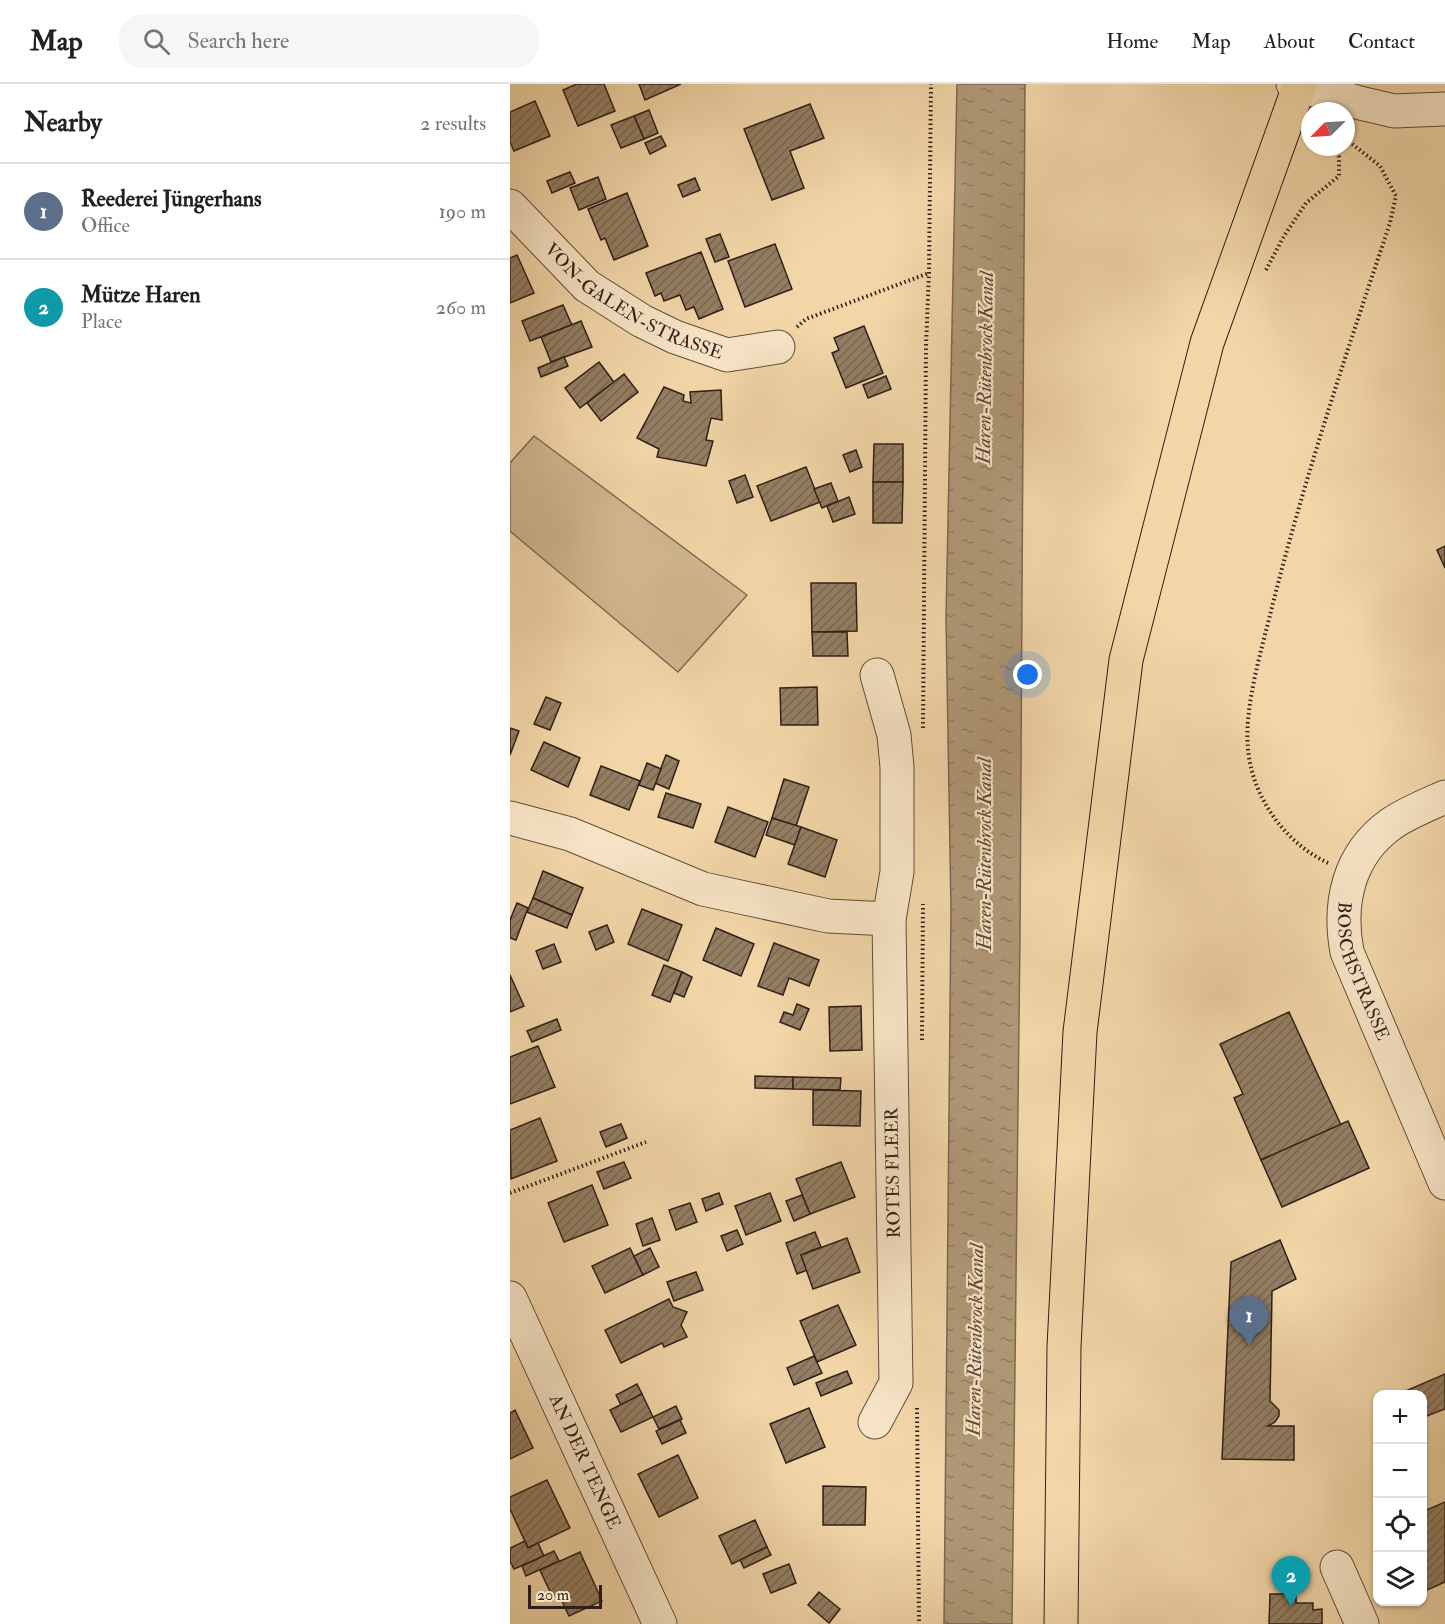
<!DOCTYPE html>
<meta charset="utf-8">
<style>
body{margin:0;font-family:"IM FELL Double Pica",serif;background:#f6f6f6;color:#202124}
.controls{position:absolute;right:18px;bottom:18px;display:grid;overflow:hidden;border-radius:12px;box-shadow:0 2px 4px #0004}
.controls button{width:54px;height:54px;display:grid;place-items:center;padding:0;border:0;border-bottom:2px solid #e0e0e0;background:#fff;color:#202124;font:30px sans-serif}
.compass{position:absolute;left:791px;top:18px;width:54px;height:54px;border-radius:50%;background:#fff;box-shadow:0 2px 4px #0004;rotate:246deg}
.scale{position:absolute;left:18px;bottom:15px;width:74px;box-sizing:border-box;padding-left:6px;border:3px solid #2f1f18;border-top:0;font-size:16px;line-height:21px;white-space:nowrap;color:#2f1f18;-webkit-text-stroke:4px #f7e4c6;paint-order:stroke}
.you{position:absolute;left:518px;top:591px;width:21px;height:21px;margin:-15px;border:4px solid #fff;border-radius:50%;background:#1a73e8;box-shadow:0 0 0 9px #1a73e833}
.badge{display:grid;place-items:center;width:39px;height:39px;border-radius:50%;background:#111827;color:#fff;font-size:20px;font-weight:700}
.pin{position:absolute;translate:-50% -50px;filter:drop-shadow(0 2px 3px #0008)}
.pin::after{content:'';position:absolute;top:32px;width:21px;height:18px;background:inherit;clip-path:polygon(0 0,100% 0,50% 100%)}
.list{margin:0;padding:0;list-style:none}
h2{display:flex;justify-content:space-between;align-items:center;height:78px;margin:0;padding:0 24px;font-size:26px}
h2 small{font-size:20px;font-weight:400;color:#757577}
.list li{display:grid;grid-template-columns:39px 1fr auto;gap:18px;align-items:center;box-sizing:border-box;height:96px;padding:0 24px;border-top:2px solid #e0e0e0}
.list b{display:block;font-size:22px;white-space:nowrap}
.list p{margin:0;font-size:20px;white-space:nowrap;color:#757577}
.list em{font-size:20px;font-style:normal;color:#757577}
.icon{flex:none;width:33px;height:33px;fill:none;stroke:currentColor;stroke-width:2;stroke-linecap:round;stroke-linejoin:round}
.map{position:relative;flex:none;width:935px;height:1540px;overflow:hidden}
header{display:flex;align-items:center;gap:36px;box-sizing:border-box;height:84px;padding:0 30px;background:#fff;border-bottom:2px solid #e0e0e0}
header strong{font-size:28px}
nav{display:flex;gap:33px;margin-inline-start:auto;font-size:21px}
.search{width:420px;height:54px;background:#f6f6f6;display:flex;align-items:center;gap:15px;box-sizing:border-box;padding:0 21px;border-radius:24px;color:#757577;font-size:22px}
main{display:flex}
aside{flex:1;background:#fff}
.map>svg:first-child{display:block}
.park{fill:#d1b790;stroke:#806b54;stroke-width:1.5}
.water{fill:url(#water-ripples);stroke:#7c6851;stroke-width:1.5}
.building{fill:url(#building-hatch);stroke:#2f1f18;stroke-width:1.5}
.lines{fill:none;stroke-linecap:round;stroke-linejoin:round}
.minor-casing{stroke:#604d3c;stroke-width:35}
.major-casing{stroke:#2f1f18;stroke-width:35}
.path{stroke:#2f1f18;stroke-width:4;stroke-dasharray:1.5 3;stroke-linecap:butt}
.minor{stroke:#f7e4c6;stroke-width:33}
.major{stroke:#f2d6a8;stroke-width:33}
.labels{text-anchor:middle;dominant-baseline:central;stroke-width:4.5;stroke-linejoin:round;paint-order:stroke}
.street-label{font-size:18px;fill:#2f1f18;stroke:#f7e4c6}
.water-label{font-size:20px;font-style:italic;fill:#5c4939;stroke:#f7e4c6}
</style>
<header>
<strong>Map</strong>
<div class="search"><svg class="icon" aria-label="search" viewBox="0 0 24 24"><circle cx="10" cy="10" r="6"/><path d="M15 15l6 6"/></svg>Search here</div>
<nav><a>Home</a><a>Map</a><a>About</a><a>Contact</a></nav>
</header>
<main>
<aside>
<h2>Nearby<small>2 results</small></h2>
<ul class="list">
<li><span class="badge" style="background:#5c6f8a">1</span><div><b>Reederei Jüngerhans</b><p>Office</p></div><em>190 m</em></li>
<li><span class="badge" style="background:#0f9aa8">2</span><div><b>Mütze Haren</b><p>Place</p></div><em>260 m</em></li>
</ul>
</aside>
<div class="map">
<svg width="935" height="1540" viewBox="0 0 935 1540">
<defs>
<pattern id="water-ripples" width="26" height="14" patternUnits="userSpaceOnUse" patternTransform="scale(1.5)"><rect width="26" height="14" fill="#b09877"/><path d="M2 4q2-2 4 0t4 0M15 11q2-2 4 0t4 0" fill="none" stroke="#907b61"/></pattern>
<pattern id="building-hatch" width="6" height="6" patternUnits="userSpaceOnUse" patternTransform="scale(1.5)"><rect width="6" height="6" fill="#947e63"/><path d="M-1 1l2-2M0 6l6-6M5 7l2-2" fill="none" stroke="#796751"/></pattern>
</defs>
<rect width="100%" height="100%" fill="#f2d6a8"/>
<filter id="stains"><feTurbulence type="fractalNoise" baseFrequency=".00333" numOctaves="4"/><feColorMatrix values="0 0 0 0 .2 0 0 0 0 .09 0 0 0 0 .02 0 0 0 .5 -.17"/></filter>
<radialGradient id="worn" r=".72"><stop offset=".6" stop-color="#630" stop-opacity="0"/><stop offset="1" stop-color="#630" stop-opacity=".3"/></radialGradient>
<path class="park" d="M24 352 237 511 168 588 0 447V379Z"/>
<path class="water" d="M447 0H515L510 851 502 1540H434L441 825 436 534Z"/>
<g class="building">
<path d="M67 0H94L105 27 68 42 53 6Z"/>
<path d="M129 0H171L135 16Z"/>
<path d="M25 17 40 52 4 67 0 58V28Z"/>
<path d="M300 20 314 54 280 67 294 104 262 116 234 45Z"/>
<path d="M139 26 148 49 134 55 124 32Z"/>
<path d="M124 32 134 55 111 64 101 41Z"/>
<path d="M151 52 156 62 140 70 135 59Z"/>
<path d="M60 88 65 99 42 109 37 97Z"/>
<path d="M88 93 96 115 69 126 60 104Z"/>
<path d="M185 94 190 106 173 113 168 101Z"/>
<path d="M117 109 138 162 104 176 95 154 91 156 78 125Z"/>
<path d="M210 150 219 173 205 178 196 155Z"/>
<path d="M265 160 282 205 235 223 218 177Z"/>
<path d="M191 168 213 225 189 235 184 223 176 226 170 211 154 217 151 209 145 212 136 189Z"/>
<path d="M7 171 24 209 0 219V174Z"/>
<path d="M53 221 62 241 20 257 12 237Z"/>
<path d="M71 237 82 263 41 278 31 253Z"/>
<path d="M354 242 373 289 336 304 322 269 329 266 324 254Z"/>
<path d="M54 273 58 282 31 293 28 284Z"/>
<path d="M89 278 104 298 70 324 55 304Z"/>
<path d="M114 290 128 308 91 337 77 319Z"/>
<path d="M376 292 381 305 358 314 353 301Z"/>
<path d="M154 303 174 311 173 317 181 319 180 308 211 306 212 336 201 334 196 356 203 357 196 382 147 373 149 365 127 354Z"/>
<path d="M364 360H393V398H363Z"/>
<path d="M346 366 352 383 340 388 333 371Z"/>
<path d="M296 383 310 418 261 437 247 402Z"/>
<path d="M235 391 243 413 227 419 219 397Z"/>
<path d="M363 398H393L392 439H363Z"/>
<path d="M321 399 328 417 312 424 304 405Z"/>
<path d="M339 413 345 430 323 438 317 422Z"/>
<path d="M935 462V484L927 466Z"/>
<path d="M301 499H346L347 547 302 548Z"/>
<path d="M302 548H337L338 572H303Z"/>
<path d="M307 603 308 641H271L270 604Z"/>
<path d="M36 613 51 619 40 646 24 640Z"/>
<path d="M0 644 9 647 0 671Z"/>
<path d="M34 658 70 674 58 703 21 686Z"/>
<path d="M156 671 169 677 159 705 145 699Z"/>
<path d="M137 679 151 685 143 706 129 701Z"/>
<path d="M91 682 130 697 119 726 80 711Z"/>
<path d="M274 695 299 703 286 742 262 734Z"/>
<path d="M156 709 191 720 183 744 148 733Z"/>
<path d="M218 723 258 738 245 773 205 758Z"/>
<path d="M262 734 291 743 285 761 256 751Z"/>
<path d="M291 743 327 756 315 793 278 780Z"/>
<path d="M33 787 73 804 62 831 23 814Z"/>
<path d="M23 814 62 831 57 844 17 828Z"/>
<path d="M7 819 18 824 6 856 0 854V836Z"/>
<path d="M132 825 172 841 158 877 118 860Z"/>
<path d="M97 841 104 858 86 866 79 848Z"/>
<path d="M206 844 244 860 231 892 193 876Z"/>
<path d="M264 859 309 876 299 902 279 894 273 911 248 902Z"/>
<path d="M44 860 51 878 33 885 26 867Z"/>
<path d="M154 881 172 888 160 918 142 911Z"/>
<path d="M172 888 182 893 174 913 164 909Z"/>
<path d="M0 891 14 922 0 928Z"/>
<path d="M287 920 299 925 290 946 270 938 274 928 283 931Z"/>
<path d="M351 922 352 966 320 967 319 923Z"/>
<path d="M779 928 831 1041 751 1076 724 1014 733 1010 710 960Z"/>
<path d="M47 935 51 946 22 958 17 947Z"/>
<path d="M28 962 45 1003 0 1020V973Z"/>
<path d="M245 992 283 993V1005L245 1004Z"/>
<path d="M283 993 331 994 330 1006 283 1005Z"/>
<path d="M303 1006 351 1007 350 1042 303 1041Z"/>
<path d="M30 1034 47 1077 1 1095 0 1046Z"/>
<path d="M838 1037 859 1084 772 1123 751 1076Z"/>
<path d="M111 1040 117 1054 96 1063 90 1048Z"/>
<path d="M114 1078 121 1094 94 1105 87 1088Z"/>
<path d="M331 1078 345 1113 300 1130 286 1095Z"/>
<path d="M82 1101 98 1141 54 1158 38 1119Z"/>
<path d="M209 1109 213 1120 196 1127 192 1115Z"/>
<path d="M260 1109 271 1137 236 1151 225 1122Z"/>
<path d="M292 1111 300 1130 284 1137 276 1117Z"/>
<path d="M180 1119 187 1138 166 1146 159 1126Z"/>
<path d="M142 1134 150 1156 133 1162 126 1140Z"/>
<path d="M227 1146 233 1160 217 1167 211 1152Z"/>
<path d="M305 1148 311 1163 291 1171 297 1186 287 1190 276 1159Z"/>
<path d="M337 1154 350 1188 303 1205 291 1171Z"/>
<path d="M770 1156 786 1195 762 1207 760 1317 769 1326V1332L765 1338 758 1342H784V1376L712 1375 721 1178Z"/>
<path d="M120 1164 133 1191 95 1209 82 1182Z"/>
<path d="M140 1164 149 1183 133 1191 124 1172Z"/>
<path d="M186 1188 193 1206 164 1217 157 1198Z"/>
<path d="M159 1215 163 1223 177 1228 171 1241 177 1253 154 1263 152 1259 111 1279 95 1246Z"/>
<path d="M328 1221 346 1261 307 1278 290 1237Z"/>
<path d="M304 1272 312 1289 284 1301 277 1284Z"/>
<path d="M337 1287 342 1299 311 1312 306 1299Z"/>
<path d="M935 1290V1325L912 1334V1310H892L891 1309Z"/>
<path d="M127 1300 132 1310 111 1321 106 1311Z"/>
<path d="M132 1310 143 1333 111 1348 100 1326Z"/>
<path d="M166 1322 172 1335 149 1345 143 1333Z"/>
<path d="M299 1324 315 1363 276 1379 260 1340Z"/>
<path d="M5 1326 23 1364 0 1375V1329Z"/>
<path d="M170 1336 176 1349 152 1360 146 1347Z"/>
<path d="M168 1371 188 1414 149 1433 128 1390Z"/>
<path d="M37 1396 60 1444 18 1464 0 1425V1413Z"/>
<path d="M313 1402 356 1403 355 1441H313Z"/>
<path d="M935 1418V1498L915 1507 912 1500V1428Z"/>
<path d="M245 1436 257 1463 222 1480 209 1452Z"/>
<path d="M15 1457 18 1464 28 1459 34 1472 4 1485 0 1477V1464Z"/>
<path d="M257 1463 261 1471 234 1484 230 1476Z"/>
<path d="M44 1467 49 1477 16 1492 12 1482Z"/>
<path d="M70 1468 92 1517 59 1532 48 1509 42 1512 30 1486Z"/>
<path d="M279 1480 286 1499 261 1509 253 1490Z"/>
<path d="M309 1508 330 1525 319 1539 298 1521Z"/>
<path d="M760 1510H786V1519H803V1526L812 1525V1540H759Z"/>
</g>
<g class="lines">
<g class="minor-casing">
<g id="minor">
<path d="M783 0 850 19 884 27 935 25"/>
<path id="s1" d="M0 122 77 202 132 237 165 253 217 271 268 263"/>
<path id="s2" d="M935 713C917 721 897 729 881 740 838 771 828 819 837 868L935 1099"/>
<path d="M0 734 60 750 193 805 318 832 379 835"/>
<path id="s3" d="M0 1214 150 1540"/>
<path d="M365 1338 386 1299 379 835 387 788V683L384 651 367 591"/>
<path d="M827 1483 852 1540"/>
</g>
</g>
<g class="major-casing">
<path id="major" d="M551 1540 554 1263 570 948 616 576 697 259 790 0"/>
</g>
<g class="path">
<path d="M756 186 774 152 796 119 829 92V73L825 63"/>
<path d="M287 243 296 235 419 189"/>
<path d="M413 644 416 262 419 189 421 0"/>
<path d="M818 779C775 759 742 713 738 665 734 623 751 568 761 527 794 395 837 267 880 139L886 112 870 82 836 55"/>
<path d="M412 956 413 820"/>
<path d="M0 1109 136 1058"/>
<path d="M407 1324 409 1540"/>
</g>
<use href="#minor" class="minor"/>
<use href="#major" class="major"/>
</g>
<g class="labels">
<g class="street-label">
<text stroke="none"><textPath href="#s1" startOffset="159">VON-GALEN-STRASSE</textPath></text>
<text stroke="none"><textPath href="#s2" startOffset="226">BOSCHSTRASSE</textPath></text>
<text transform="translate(383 1089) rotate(-91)">ROTES FLEER</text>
<text stroke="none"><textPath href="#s3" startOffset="180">AN DER TENGE</textPath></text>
</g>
<g class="water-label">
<text transform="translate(475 284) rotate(-89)">Haren-Rütenbrock Kanal</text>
<text transform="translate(474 770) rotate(-90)">Haren-Rütenbrock Kanal</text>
<text transform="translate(465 1256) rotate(-89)">Haren-Rütenbrock Kanal</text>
</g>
</g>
<rect width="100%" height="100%" filter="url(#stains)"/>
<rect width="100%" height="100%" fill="url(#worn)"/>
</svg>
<div class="controls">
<button>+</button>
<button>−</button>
<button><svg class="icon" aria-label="locate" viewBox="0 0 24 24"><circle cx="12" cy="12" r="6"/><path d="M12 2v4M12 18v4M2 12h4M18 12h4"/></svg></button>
<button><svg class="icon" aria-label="layers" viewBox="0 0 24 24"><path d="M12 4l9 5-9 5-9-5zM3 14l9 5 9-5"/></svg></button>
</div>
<svg class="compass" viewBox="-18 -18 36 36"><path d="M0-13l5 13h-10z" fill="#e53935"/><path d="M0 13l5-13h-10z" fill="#757577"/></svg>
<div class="scale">20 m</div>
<div class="you"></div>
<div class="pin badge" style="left:739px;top:1262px;background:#5c6f8a">1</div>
<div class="pin badge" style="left:781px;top:1522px;background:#0f9aa8">2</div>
</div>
</main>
